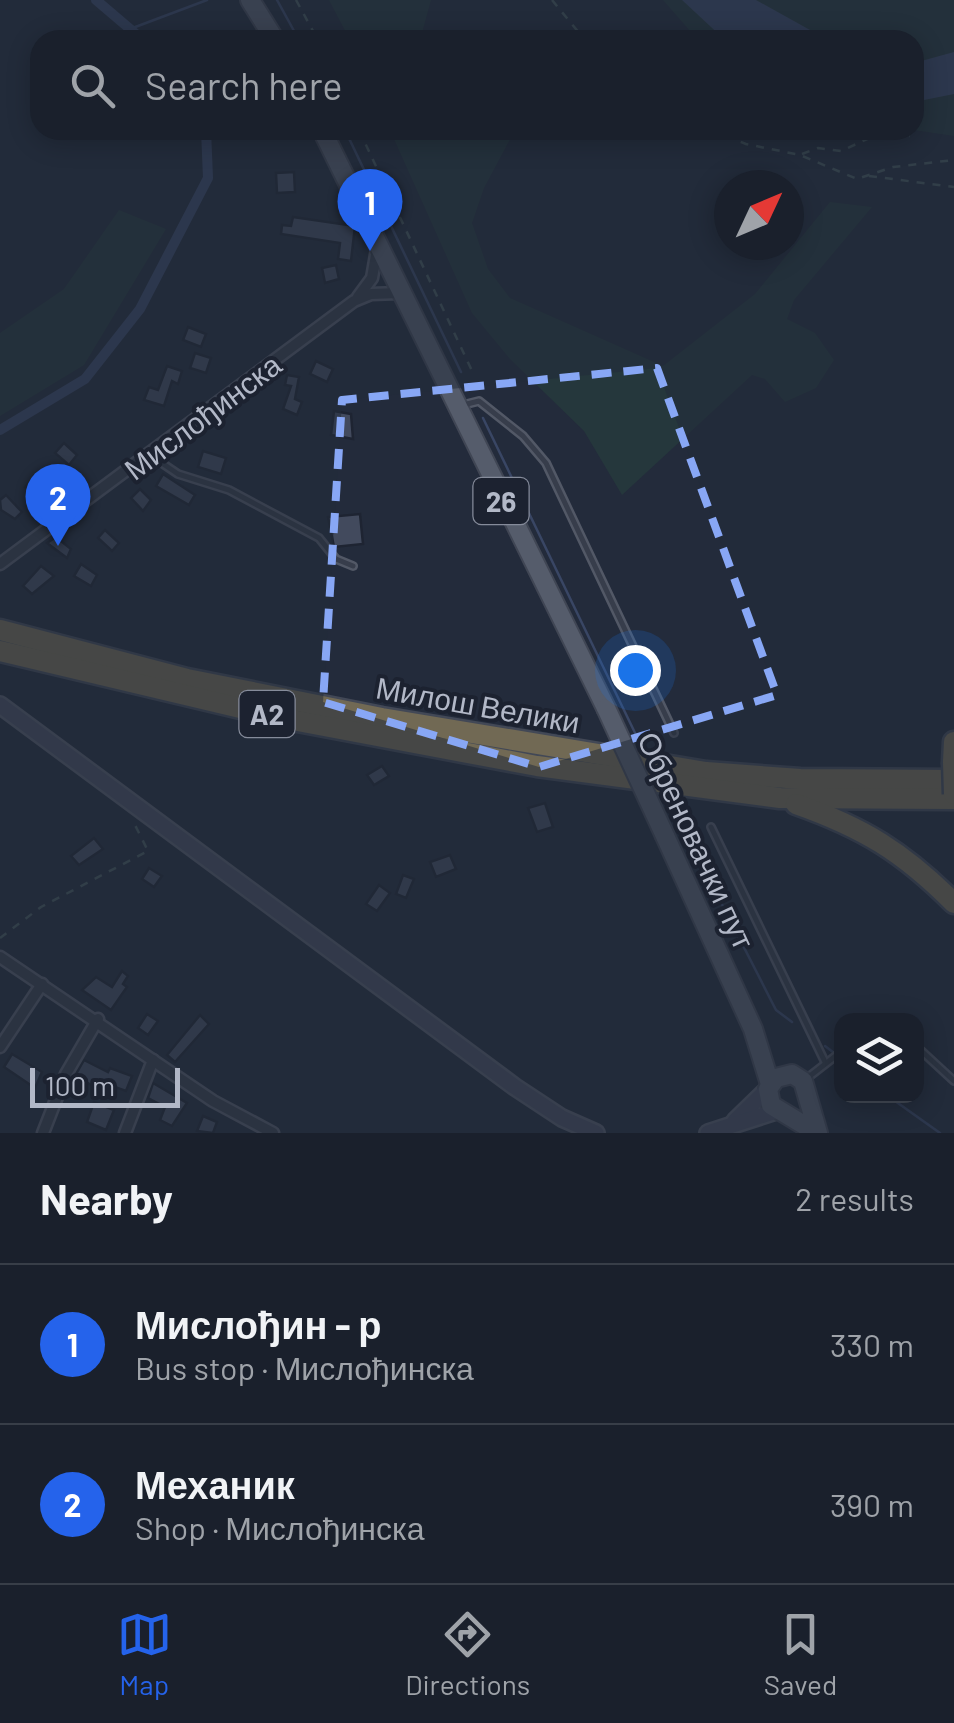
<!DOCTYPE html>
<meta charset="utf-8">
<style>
body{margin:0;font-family:Barlow,sans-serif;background:#272d38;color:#f1f3f6}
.controls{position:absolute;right:30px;bottom:30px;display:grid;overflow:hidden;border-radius:20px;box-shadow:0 5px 25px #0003}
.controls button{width:90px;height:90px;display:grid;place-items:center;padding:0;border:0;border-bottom:2px solid #383e48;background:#1a202c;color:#f1f3f6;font:50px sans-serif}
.compass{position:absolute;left:714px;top:170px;width:90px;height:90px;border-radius:50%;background:#1a202c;box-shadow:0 5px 25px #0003;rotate:46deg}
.scale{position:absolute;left:30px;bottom:25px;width:150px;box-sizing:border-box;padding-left:10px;border:5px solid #b2b8c7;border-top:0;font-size:28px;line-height:35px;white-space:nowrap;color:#b2b8c7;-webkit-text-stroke:8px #1c2230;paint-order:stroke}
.you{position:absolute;left:635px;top:670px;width:35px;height:35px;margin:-25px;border:8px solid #fff;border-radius:50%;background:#1a73e8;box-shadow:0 0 0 15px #1a73e833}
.badge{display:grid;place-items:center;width:65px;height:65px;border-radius:50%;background:#2563eb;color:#fff;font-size:32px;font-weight:700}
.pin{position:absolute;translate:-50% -82px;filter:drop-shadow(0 2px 5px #0008)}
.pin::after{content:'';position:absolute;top:52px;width:35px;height:30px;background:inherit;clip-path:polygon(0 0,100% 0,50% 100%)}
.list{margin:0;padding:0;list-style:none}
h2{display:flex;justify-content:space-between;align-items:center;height:130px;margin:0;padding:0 40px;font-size:42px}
h2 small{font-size:32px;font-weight:400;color:#9fa3a9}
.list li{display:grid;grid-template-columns:65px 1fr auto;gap:30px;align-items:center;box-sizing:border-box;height:160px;padding:0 40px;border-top:2px solid #383e48}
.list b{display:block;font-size:38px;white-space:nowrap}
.list p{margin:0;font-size:32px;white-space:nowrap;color:#9fa3a9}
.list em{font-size:32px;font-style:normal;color:#9fa3a9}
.icon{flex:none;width:55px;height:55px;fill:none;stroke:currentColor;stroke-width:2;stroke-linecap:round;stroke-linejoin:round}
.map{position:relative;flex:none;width:954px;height:1133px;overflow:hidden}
.search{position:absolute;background:#1a202c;box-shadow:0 5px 25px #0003;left:30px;right:30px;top:30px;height:110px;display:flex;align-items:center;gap:25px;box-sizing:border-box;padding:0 35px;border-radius:30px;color:#9fa3a9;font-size:38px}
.sheet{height:450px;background:#1a202c}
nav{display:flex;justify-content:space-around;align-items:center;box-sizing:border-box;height:140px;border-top:2px solid #383e48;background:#1a202c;font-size:28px;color:#9fa3a9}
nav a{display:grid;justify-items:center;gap:5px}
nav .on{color:#2563eb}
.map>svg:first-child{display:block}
.green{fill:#25373c}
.water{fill:#394664}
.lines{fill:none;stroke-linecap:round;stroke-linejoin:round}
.stream{stroke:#394664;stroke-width:2.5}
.canal{stroke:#394664;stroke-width:10}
.building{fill:#424a5d;stroke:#1e2432;stroke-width:2.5}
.service-casing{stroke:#525866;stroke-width:10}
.minor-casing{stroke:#525866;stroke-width:15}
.secondary-casing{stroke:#525866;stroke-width:20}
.primary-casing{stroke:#404654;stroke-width:22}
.motorway-casing{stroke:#424856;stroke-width:25}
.path{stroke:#435459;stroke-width:2.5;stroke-dasharray:8 8;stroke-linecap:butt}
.service{stroke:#373d4b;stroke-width:5}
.minor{stroke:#373d4b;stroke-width:10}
.secondary{stroke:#454b5e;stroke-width:15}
.primary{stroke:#555c6b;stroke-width:18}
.motorway{stroke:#716954;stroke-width:20}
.primary-bridge-casing{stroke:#404654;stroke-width:22;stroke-linecap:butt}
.motorway-bridge-casing{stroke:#424856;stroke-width:25;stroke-linecap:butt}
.primary-bridge{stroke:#555c6b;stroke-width:18}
.motorway-bridge{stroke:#716954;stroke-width:20}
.marked{fill:none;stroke:#88a7f5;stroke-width:8;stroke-dasharray:20 12;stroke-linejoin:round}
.labels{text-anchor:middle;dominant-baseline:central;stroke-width:8;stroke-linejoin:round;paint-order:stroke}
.shield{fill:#1c2230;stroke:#858b9a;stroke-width:2.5}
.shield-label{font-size:28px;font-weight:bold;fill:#b2b8c7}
.street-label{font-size:30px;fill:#b2b8c7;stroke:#1c2230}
</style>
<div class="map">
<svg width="954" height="1133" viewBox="0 0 954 1133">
<rect width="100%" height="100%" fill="#232b3b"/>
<g class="green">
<path d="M329 0H431L420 40H350Z"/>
<path d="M663 0H954V136L914 130V40H698Z"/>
<path d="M390 130H515L484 188 472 223 488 269 510 298 663 366 755 294 830 202 872 207 794 300 787 319 815 333 834 360 816 388 785 402 765 379 752 375 622 495 584 431 510 359 472 313Z"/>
<path d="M119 210 166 229 84 365 0 416V333L64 289Z"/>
</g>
<g class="water">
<path d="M682 0H756L828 40H725Z"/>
<path d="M954 52V94L914 102V63Z"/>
</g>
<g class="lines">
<g class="stream">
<path d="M277 0 299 40"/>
<path d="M130 29 207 0"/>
<path d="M345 130 461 372"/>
<path d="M483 418 637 737"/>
<path d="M665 793 776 1010 792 1022"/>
<path d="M825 1046 842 1059"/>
<path d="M888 1096 940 1133"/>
</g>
<g class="canal">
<path d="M96 0 143 40"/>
<path d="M0 430 85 379 140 309 208 178 206 130"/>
</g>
</g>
<g class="building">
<path d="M294 172 295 192 277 193 276 173Z"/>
<path d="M293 217 355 226 351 261 338 259 340 243 281 234 282 225 291 226Z"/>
<path d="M336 265 339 279 325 283 322 268Z"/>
<path d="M188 327 206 334 201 347 183 340Z"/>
<path d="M195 353 211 358 206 373 190 368Z"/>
<path d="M316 361 333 369 327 382 310 374Z"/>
<path d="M167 366 182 371 178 384 172 381 164 406 144 400 149 387 158 390Z"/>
<path d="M287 375 299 377 295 399 302 402 297 415 283 409 291 386 285 385Z"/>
<path d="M334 411 351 414 353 439 331 435Z"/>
<path d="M64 443 77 455 69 465 55 453Z"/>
<path d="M203 451 226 458 221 474 198 467Z"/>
<path d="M163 474 195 495 189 505 156 486Z"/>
<path d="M37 475 47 485 35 497 25 487Z"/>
<path d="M140 489 151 500 143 511 131 498Z"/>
<path d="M6 495 22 512 15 519 1 510 0 500Z"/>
<path d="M360 514 363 544 334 547 328 517Z"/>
<path d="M105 530 119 543 112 551 98 538Z"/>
<path d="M56 537 71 549 67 558 47 543Z"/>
<path d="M81 564 97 575 91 586 74 576Z"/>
<path d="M41 566 54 576 32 594 23 586Z"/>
<path d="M382 766 389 776 374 785 367 775Z"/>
<path d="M545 803 553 827 537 832 528 808Z"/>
<path d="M94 838 103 849 79 865 71 856Z"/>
<path d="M450 855 456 869 436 877 430 862Z"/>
<path d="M149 868 162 876 154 887 142 879Z"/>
<path d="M403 875 414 879 406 898 396 894Z"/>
<path d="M379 885 390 893 377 911 366 904Z"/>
<path d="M122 971 128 976 123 984 127 987 111 1010 82 990 96 977 112 987Z"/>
<path d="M147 1014 158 1021 148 1035 138 1028Z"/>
<path d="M200 1015 209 1024 175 1062 167 1055Z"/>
<path d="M12 1054 42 1072 35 1088 4 1067Z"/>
<path d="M84 1060 108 1072 110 1068 132 1076 126 1091 98 1081 95 1087 75 1076Z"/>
<path d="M153 1083 187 1103 172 1126 160 1120 165 1107 148 1098Z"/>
<path d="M94 1102 114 1110 106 1130 87 1122Z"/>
<path d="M203 1116 217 1122 213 1133 197 1131Z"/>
</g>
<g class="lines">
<g class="service-casing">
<g id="service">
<path d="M463 405 479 401 523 436 546 463 674 733"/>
<path d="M150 455 178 474 229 490 319 538 336 559 353 566"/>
<path d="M711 827 825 1062"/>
<path d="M887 1021H889"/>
<path d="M916 1046 954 1081"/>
<path d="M806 1079 842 1051"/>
</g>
</g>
<g class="minor-casing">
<g id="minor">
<path d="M358 297 372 278 377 249"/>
<path d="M0 564 354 301 371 294 399 293"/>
<path d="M0 957 213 1101 273 1133"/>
<path d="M0 1047 42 984"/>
<path d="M43 1133 66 1074 98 1019"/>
<path d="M125 1133 153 1060"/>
</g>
</g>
<g class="secondary-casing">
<g id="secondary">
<path d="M0 705 515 1087 562 1118 596 1133"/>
<path d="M735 1121 768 1089"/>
<path d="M708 1133 776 1111"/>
</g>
</g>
<g class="primary-casing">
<g id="primary">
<path d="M250 0 275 40"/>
<path d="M322 130 606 708"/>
<path d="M665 836 753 1029 770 1084"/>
<path d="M817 1133 771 1105 768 1089 776 1078 792 1074 803 1081 818 1133"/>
</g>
</g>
<g class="motorway-casing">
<g id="motorway">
<path d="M0 630 187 679 382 718 706 772 800 779 954 780"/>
<path d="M0 651 287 719 537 766 780 798 954 799"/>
<path d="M953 762 954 742"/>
<path d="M796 804C864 828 903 852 954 903"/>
</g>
</g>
<g class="path">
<path d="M296 0 318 40"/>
<path d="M552 0 585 40"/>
<path d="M359 130 473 373"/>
<path d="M711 130 746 144 800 155 857 179 893 167 954 160"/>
<path d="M802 154 818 148 841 151 874 136H910"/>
<path d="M869 176 954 187"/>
<path d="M0 938 41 907 148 851 133 821"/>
</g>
<use href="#service" class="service"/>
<use href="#minor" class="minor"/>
<use href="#secondary" class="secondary"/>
<use href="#primary" class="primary"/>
<use href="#motorway" class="motorway"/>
<g class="primary-bridge-casing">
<path id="primary-bridge" d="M606 708 665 836"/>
</g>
<g class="motorway-bridge-casing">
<path id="motorway-bridge" d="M953 762 954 794"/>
</g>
<use href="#primary-bridge" class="primary-bridge"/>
<use href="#motorway-bridge" class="motorway-bridge"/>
</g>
<path d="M0 0H954V1133H0ZM657 368 777 695 539 767 323 702 342 400Z" fill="#232b3b" fill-opacity=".55" fill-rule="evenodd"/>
<path class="marked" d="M657 368 777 695 539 767 323 702 342 400Z"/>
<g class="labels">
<g class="shield">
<rect x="473.5" y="478" width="55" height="46" rx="8"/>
<rect x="239.5" y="691" width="55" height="46" rx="8"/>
</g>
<g class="shield-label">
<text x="501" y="501">26</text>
<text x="267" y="714">A2</text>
</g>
<g class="street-label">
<text transform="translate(202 416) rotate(-37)">Мислођинска</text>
<text transform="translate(478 704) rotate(10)">Милош Велики</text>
<text transform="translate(697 840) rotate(65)">Обреновачки пут</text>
</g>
</g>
</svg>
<div class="controls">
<button><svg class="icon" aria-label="layers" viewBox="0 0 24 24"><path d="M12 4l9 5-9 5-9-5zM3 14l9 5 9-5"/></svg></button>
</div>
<svg class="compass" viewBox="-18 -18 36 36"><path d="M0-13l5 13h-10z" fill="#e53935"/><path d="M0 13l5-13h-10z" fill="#9fa3a9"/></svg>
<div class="scale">100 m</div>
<div class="you"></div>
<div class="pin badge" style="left:370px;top:251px">1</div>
<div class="pin badge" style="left:58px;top:546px">2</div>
<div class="search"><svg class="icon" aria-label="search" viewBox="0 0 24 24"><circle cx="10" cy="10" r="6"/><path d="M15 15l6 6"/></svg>Search here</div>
</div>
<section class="sheet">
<h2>Nearby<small>2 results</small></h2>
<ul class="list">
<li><span class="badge">1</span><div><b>Мислођин - р</b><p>Bus stop · Мислођинска</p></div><em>330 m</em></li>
<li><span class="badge">2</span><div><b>Механик</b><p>Shop · Мислођинска</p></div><em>390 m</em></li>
</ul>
</section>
<nav>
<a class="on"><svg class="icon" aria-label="map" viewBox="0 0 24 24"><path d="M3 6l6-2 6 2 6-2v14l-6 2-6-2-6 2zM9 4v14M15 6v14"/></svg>Map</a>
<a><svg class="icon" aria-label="directions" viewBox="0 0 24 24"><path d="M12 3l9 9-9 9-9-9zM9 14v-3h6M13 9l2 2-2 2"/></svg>Directions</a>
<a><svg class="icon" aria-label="saved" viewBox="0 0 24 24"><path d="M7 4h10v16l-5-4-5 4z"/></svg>Saved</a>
</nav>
